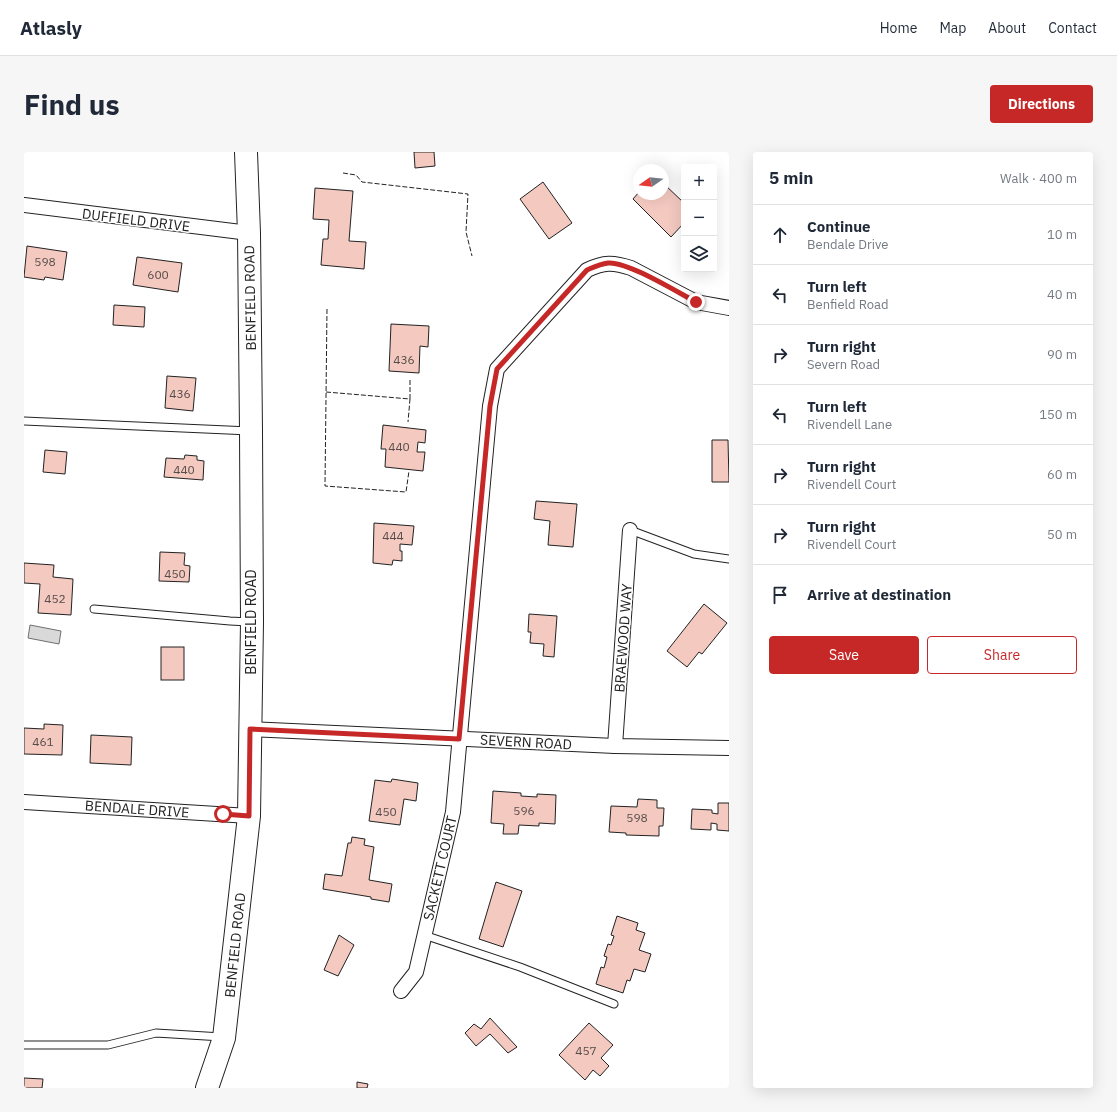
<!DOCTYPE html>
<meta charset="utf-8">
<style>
body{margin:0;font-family:"IBM Plex Sans",sans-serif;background:#f6f6f7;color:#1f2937}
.controls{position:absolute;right:12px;top:12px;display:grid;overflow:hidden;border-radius:4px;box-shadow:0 4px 16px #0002}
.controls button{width:36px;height:36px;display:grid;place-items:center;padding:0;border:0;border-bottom:1px solid #e0e1e3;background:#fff;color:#1f2937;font:20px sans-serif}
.compass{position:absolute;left:609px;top:12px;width:36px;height:36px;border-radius:50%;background:#fff;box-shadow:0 4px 16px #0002;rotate:256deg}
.stop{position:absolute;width:12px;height:12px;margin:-9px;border:3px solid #c62828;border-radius:50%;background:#fff}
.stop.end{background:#c62828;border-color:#fff;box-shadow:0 1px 4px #0008}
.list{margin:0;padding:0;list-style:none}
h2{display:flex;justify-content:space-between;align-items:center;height:52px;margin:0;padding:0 16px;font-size:17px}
h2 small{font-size:13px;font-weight:400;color:#747a83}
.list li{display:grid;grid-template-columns:26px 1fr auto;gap:12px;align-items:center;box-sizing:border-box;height:60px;padding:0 16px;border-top:1px solid #e0e1e3}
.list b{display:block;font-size:15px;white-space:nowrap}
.list p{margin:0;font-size:13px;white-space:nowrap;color:#747a83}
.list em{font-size:13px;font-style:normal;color:#747a83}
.actions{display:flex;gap:8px;padding:12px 16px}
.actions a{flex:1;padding:9px 0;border:1px solid #c62828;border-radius:4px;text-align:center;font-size:14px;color:#c62828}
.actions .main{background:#c62828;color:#fff}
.icon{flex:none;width:22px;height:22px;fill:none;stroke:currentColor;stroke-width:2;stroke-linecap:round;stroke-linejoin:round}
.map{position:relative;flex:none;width:705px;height:936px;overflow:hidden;border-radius:4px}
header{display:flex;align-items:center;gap:24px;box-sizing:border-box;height:56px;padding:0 20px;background:#fff;border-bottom:1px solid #e0e1e3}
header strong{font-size:19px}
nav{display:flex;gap:22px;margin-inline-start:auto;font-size:14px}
.intro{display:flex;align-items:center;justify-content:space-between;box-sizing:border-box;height:96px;padding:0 24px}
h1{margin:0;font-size:28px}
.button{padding:10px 18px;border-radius:4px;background:#c62828;color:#fff;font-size:14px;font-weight:700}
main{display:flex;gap:24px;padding:0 24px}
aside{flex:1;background:#fff;border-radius:4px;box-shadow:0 4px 16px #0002}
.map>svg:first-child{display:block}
.water{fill:#d9d9d9;stroke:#6f6f6f}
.building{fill:#f3c9c0;stroke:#222}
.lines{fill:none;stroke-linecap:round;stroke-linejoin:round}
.lane-casing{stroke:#222;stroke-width:9}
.street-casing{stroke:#222;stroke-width:16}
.primary-casing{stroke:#222;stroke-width:24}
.lane{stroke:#fff;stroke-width:7}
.street{stroke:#fff;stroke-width:14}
.primary{stroke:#fff;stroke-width:22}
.fence{stroke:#222;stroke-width:1;stroke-dasharray:5 2;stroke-linecap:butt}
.route{stroke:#c62828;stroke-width:5}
.labels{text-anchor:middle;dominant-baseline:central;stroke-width:3;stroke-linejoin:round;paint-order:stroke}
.number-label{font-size:12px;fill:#564c4a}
.street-label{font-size:14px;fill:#222;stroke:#fff}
</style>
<header>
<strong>Atlasly</strong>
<nav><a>Home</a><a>Map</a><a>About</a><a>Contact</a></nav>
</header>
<div class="intro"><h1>Find us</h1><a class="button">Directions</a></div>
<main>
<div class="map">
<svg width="705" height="936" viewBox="0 0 705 936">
<rect width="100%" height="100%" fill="#fff"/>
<path class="water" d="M6 473 37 479 35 492 4 486Z"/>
<g class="building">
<path d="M390 0H410L411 14 391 16Z"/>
<path d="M519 30 548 71 525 87 496 47Z"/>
<path d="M639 31 660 51V71L647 85 609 47 615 40V42H639Z"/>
<path d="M291 36 329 39 325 89 342 90 340 117 297 113 299 87H304L305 68 289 67Z"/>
<path d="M3 94 43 100 39 128 21 125 20 128 0 125Z"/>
<path d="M113 105 158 111 154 140 109 133Z"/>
<path d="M90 153 121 155 120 175 89 173Z"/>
<path d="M367 172 405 174 404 195 396 194 395 221 365 219Z"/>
<path d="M143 224 172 226 169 259 141 256Z"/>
<path d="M359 273 402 278 401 291 394 290 393 300H401L399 319 361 315 362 297H357Z"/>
<path d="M688 288H704L705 330H688Z"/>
<path d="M21 298 43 300 41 322 19 320Z"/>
<path d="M161 303 173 304V308L180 309 179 328 140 325 142 306 160 307Z"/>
<path d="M512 349 553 352 549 395 524 393 526 369 510 367Z"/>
<path d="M350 371 390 374 388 393 376 392V399H378V409L369 408 368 413 349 411Z"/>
<path d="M136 400 161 401 160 413 166 414 165 430 135 429Z"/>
<path d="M0 411 30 413 29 425 49 427 47 463 14 461 16 432 0 431Z"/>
<path d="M680 452 703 471 678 502 675 500 663 515 643 499Z"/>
<path d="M505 462 533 464 530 505 519 504 520 492 506 491 507 480H504Z"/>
<rect x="137" y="495" width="23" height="33"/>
<path d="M20 572 39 573 38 603 0 602V576L20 577Z"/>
<path d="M67 583 108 585 107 613 66 611Z"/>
<path d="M368 627 394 631 392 649 380 647 376 673 345 669 351 628 367 630Z"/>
<path d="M469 639 497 641V644L513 645V642L532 643 531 672 515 671V674L495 673 494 682H479L480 672 467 671Z"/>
<path d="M614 647 633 648V656H640L639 674H635V684L602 683V681L585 680 587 654 613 655Z"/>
<path d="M694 651H705V679L693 678V672L687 671V678L667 677 668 657 688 658V661L694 662Z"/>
<path d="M328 685 341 687 340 693 350 695 345 728 368 732 365 750 347 747V745L299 737 301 722 318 724 324 691H327Z"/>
<path d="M472 730 498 739 479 795 455 787Z"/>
<path d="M593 764 614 771 612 778 621 781 615 798 627 802 621 820 610 817 606 829 603 828 599 841 572 832 577 815 580 816 583 805 580 804 584 792 587 793 590 784 587 783Z"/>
<path d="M315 783 330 793 314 824 300 818Z"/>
<path d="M466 866 493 895 484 901 466 882 452 894 441 881 450 872 457 877Z"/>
<path d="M565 871 589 893 577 906 585 914 576 924 569 918 561 928 535 903Z"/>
<path d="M0 926 19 927 18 936H0Z"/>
<path d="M333 930 344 932 343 936H333Z"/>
</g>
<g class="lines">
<g class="lane-casing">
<g id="lane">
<path d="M0 269 226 279"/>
<path d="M606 378 670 402 705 407"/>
<path d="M70 457 206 469 225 470"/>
<path d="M400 783 496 815 590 852"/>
<path d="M0 893H84L132 881 198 885"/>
</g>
</g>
<g class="street-casing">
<g id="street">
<path d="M0 53 225 81"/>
<path d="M226 577 591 594 705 596"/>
<path d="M591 594 606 378"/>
<path d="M0 650 225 664"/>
<path d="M377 839 392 820 429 660 466 254 473 217 563 118C580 110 589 110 607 116L672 150 705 156"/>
</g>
</g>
<g class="primary-casing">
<path id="primary" d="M183 936 200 886 225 664 228 470 227 279 225 81 222 0"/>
</g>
<use href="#lane" class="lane"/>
<use href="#street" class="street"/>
<use href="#primary" class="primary"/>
<g class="fence">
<path d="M319 21 332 23 338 30 444 42 442 80 448 104"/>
<path d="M303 157 301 334 382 340 385 319"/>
<path d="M302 240 386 247 384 270"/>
<path d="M386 247V228"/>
</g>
</g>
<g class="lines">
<path class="route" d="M199 662 225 664 226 577 435 587 466 254 473 217 563 118C570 115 576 112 584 111 603 109 653 140 672 150"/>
</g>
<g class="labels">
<g class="number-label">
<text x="21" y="109">598</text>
<text x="134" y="122">600</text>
<text x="380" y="207">436</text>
<text x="156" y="241">436</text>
<text x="375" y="294">440</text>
<text x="160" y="317">440</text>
<text x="369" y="383">444</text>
<text x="151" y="421">450</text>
<text x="31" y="446">452</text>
<text x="19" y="589">461</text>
<text x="500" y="658">596</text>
<text x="362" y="659">450</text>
<text x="613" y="665">598</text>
<text x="562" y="898">457</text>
</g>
<g class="street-label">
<text transform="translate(112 68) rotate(7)">DUFFIELD DRIVE</text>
<text transform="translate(226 146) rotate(-91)">BENFIELD ROAD</text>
<text transform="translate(227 470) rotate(-90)">BENFIELD ROAD</text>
<text transform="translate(599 486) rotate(-86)">BRAEWOOD WAY</text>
<text transform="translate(502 590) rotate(3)">SEVERN ROAD</text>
<text transform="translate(113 657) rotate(4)">BENDALE DRIVE</text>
<text transform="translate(416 716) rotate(-77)">SACKETT COURT</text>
<text transform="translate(211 793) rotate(-84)">BENFIELD ROAD</text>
</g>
</g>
</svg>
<div class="controls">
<button>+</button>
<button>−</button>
<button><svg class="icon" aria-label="layers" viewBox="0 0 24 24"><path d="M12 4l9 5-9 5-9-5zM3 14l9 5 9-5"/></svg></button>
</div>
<svg class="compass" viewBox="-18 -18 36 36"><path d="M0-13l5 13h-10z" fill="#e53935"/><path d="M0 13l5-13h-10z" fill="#747a83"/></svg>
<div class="stop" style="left:199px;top:662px"></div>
<div class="stop end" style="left:672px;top:150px"></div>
</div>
<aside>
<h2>5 min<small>Walk · 400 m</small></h2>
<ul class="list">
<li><svg class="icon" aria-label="ahead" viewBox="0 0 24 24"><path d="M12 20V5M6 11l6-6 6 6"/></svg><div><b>Continue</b><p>Bendale Drive</p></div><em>10 m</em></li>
<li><svg class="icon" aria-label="left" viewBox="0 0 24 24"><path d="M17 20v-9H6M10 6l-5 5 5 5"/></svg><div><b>Turn left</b><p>Benfield Road</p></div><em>40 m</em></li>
<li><svg class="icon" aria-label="right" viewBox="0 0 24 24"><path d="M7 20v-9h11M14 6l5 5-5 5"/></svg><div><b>Turn right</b><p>Severn Road</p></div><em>90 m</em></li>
<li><svg class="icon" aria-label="left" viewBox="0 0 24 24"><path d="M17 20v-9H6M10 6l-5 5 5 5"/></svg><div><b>Turn left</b><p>Rivendell Lane</p></div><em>150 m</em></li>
<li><svg class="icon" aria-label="right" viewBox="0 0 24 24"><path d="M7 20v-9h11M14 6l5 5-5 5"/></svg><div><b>Turn right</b><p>Rivendell Court</p></div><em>60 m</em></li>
<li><svg class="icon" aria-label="right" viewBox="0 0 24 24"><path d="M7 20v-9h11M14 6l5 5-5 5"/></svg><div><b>Turn right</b><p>Rivendell Court</p></div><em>50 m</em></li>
<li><svg class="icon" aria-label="arrive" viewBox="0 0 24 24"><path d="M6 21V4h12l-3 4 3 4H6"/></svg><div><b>Arrive at destination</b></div></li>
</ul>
<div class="actions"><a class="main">Save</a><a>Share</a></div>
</aside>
</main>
